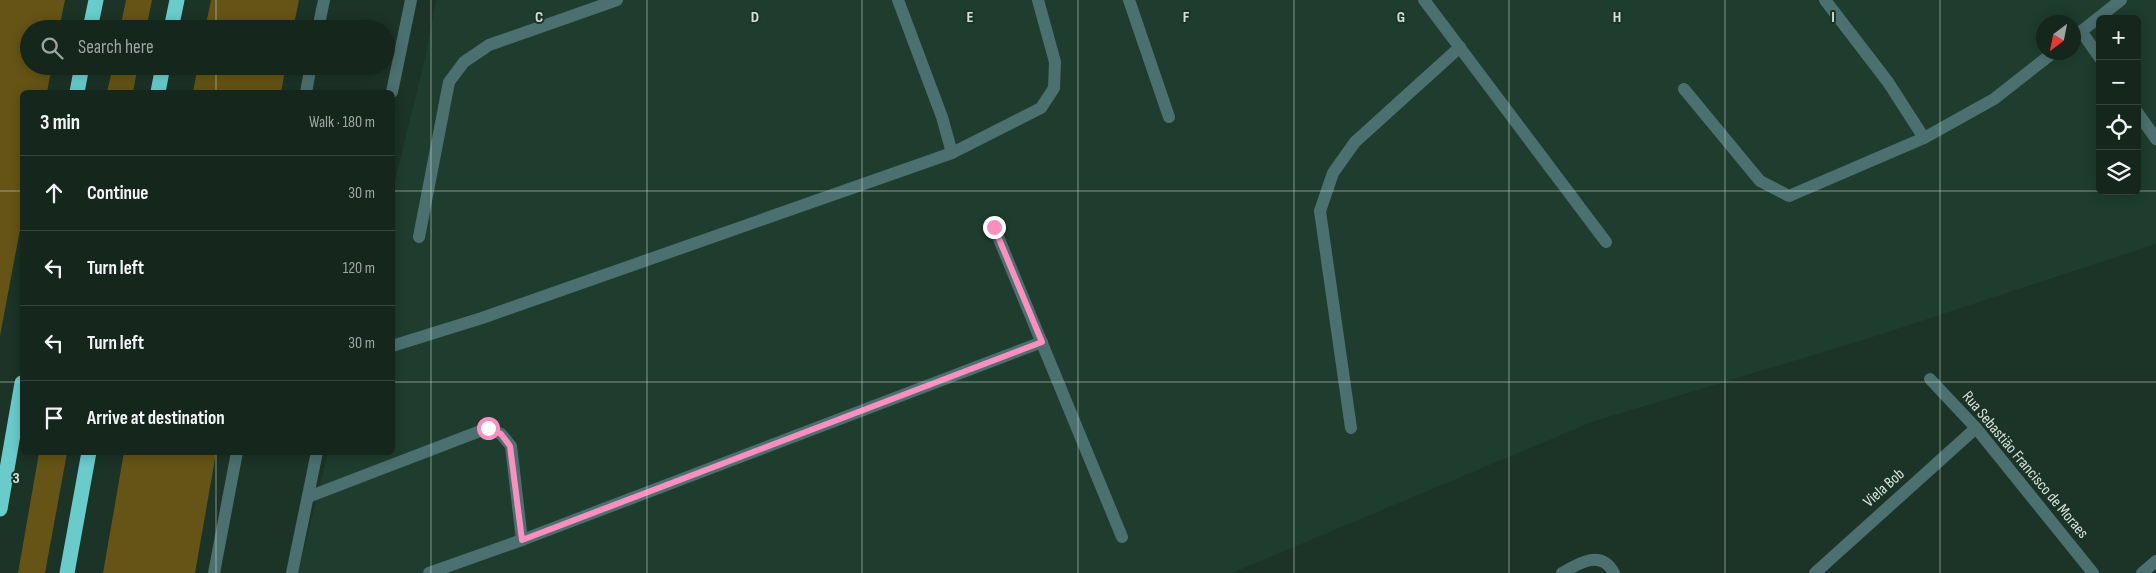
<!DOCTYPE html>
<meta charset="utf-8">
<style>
body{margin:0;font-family:"Sofia Sans Condensed",sans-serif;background:#22322a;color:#f1f3f6}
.controls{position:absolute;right:15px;top:15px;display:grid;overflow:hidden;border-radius:8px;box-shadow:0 2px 12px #0003}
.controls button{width:45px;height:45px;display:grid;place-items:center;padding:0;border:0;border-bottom:1px solid #34433b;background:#15261d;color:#f1f3f6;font:25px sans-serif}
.compass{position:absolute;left:2036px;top:15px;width:45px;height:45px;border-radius:50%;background:#15261d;box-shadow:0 2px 12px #0003;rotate:212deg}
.stop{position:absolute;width:15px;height:15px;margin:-11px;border:4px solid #fd8ec0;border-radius:50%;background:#fff}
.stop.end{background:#fd8ec0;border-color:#fff;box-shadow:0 1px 5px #0008}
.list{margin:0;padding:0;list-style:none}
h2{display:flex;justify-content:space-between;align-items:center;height:65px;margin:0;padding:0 20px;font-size:21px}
h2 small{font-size:16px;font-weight:400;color:#9da5a4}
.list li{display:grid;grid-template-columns:32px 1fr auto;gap:15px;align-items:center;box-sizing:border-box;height:75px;padding:0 20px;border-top:1px solid #34433b}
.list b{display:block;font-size:19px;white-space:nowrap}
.list em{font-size:16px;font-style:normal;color:#9da5a4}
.icon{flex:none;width:28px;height:28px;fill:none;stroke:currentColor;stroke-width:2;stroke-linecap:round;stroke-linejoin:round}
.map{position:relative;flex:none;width:2156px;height:573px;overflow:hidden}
.search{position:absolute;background:#15261d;box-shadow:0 2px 12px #0003;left:20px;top:20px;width:375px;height:55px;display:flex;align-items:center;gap:12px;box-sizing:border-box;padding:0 18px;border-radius:28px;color:#9da5a4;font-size:19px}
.panel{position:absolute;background:#15261d;box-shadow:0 2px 12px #0003;left:20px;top:90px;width:375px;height:365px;border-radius:8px}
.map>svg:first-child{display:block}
.built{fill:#1e3d2e;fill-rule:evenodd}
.green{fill:#655415}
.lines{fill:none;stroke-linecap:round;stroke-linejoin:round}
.minor{stroke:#4b706f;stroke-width:12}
.highway{stroke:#69cccb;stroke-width:15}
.route{stroke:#fd8ec0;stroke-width:6}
.grid{fill:none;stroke:#d3e1d9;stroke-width:1;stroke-opacity:0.55}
.labels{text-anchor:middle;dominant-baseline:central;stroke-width:4;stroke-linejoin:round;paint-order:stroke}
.street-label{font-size:16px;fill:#d3e1d9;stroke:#1c3327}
.grid-label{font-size:16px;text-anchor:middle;font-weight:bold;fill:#d3e1d9;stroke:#1c3327;stroke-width:4;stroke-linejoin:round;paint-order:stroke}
</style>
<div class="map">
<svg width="2156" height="573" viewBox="0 0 2156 573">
<rect width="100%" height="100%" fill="#1c3327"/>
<path class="built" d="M436 0H2156V244L1876 336 1592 422 1232 573H298L328 453 392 452 393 189 426 54ZM2100 19H2137V191H2100ZM2044 22H2074V52H2044Z"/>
<g class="green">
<path d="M0 0H65L59 29H29V66H52L47 92H22V219L0 336Z"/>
<path d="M126 0H152L146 29H120Z"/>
<path d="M211 0H299L293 29H205Z"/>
<path d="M113 66H138L133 92H107Z"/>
<path d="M198 66H286L281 92H193Z"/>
<path d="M124 452 216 453 195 573H103Z"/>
<path d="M39 453H67L45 573H18Z"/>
</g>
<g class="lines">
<g class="minor">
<path d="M1129 0 1169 117"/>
<path d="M1424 0 1606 242"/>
<path d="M1825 0 1888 82 1924 138 1994 99 2054 52"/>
<path d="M318 29 324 0"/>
<path d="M2081 31 2100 58"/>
<path d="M2074 37 2121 0"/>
<path d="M1684 89 1760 181 1789 196 1924 138"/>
<path d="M306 92 311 66"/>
<path d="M392 92 411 0"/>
<path d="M2137 112 2156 139"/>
<path d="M952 153 1041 108 1054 88 1055 62 1038 0"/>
<path d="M994 227 1122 537"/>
<path d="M419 237 449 82 464 62 489 45 617 0"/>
<path d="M392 346 482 318 952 153 942 117 898 0"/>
<path d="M1930 379 1976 428 2093 573"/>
<path d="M1351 428 1320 211 1333 173 1355 142 1460 47"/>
<path d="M308 497 488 428 501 434 511 446 522 540"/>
<path d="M214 573 237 452"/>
<path d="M292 573 317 452"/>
<path d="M429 573 522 540 1042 342"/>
<path d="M1562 573C1579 563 1601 549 1614 573"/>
<path d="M1815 573 1976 428"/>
<path d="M2142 573 2156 561"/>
</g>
<g class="highway">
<path d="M90 29 96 0"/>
<path d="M171 29 177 0"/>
<path d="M77 92 82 66"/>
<path d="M158 92 163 66"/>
<path d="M0 509 22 383"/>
<path d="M67 573 89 452"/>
</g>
</g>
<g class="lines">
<path class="route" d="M488 428 501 434 510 446 522 540 1042 342 994 227"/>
</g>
<path class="grid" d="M216 0V29M431 0V573M647 0V573M862 0V573M1078 0V573M1294 0V573M1509 0V573M1725 0V573M1940 0V573M216 66V92M0 191H22M392 191H2100M2137 191H2156M0 382H22M392 382H2156M216 452V573"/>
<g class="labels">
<g class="street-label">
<text transform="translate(2025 465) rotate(50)">Rua Sebastião Francisco de Moraes</text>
<text transform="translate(1884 488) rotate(-42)">Viela Bob</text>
</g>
</g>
<g class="grid-label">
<text x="539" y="22">C</text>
<text x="755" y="22">D</text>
<text x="970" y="22">E</text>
<text x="1186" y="22">F</text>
<text x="1401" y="22">G</text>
<text x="1617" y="22">H</text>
<text x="1833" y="22">I</text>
<text x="16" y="483">3</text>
</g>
</svg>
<div class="controls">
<button>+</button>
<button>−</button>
<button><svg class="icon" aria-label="locate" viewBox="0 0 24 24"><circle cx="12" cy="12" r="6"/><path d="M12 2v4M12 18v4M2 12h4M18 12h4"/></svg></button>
<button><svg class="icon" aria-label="layers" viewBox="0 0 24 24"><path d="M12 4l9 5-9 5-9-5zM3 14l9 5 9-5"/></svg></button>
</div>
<svg class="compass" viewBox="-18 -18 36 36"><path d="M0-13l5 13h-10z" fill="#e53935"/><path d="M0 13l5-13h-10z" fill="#9da5a4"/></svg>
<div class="stop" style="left:488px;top:428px"></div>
<div class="stop end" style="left:994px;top:227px"></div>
<div class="search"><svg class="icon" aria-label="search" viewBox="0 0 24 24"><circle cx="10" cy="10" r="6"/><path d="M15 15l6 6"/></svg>Search here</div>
<section class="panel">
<h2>3 min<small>Walk · 180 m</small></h2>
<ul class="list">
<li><svg class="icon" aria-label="ahead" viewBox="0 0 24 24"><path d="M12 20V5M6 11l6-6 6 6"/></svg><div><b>Continue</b></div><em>30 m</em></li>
<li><svg class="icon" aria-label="left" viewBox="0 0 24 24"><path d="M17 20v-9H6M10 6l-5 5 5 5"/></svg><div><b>Turn left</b></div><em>120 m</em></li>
<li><svg class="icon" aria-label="left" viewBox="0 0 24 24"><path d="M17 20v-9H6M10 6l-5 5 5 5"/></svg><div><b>Turn left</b></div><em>30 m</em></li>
<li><svg class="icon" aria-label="arrive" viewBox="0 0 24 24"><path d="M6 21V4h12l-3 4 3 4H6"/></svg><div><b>Arrive at destination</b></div></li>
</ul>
</section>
</div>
